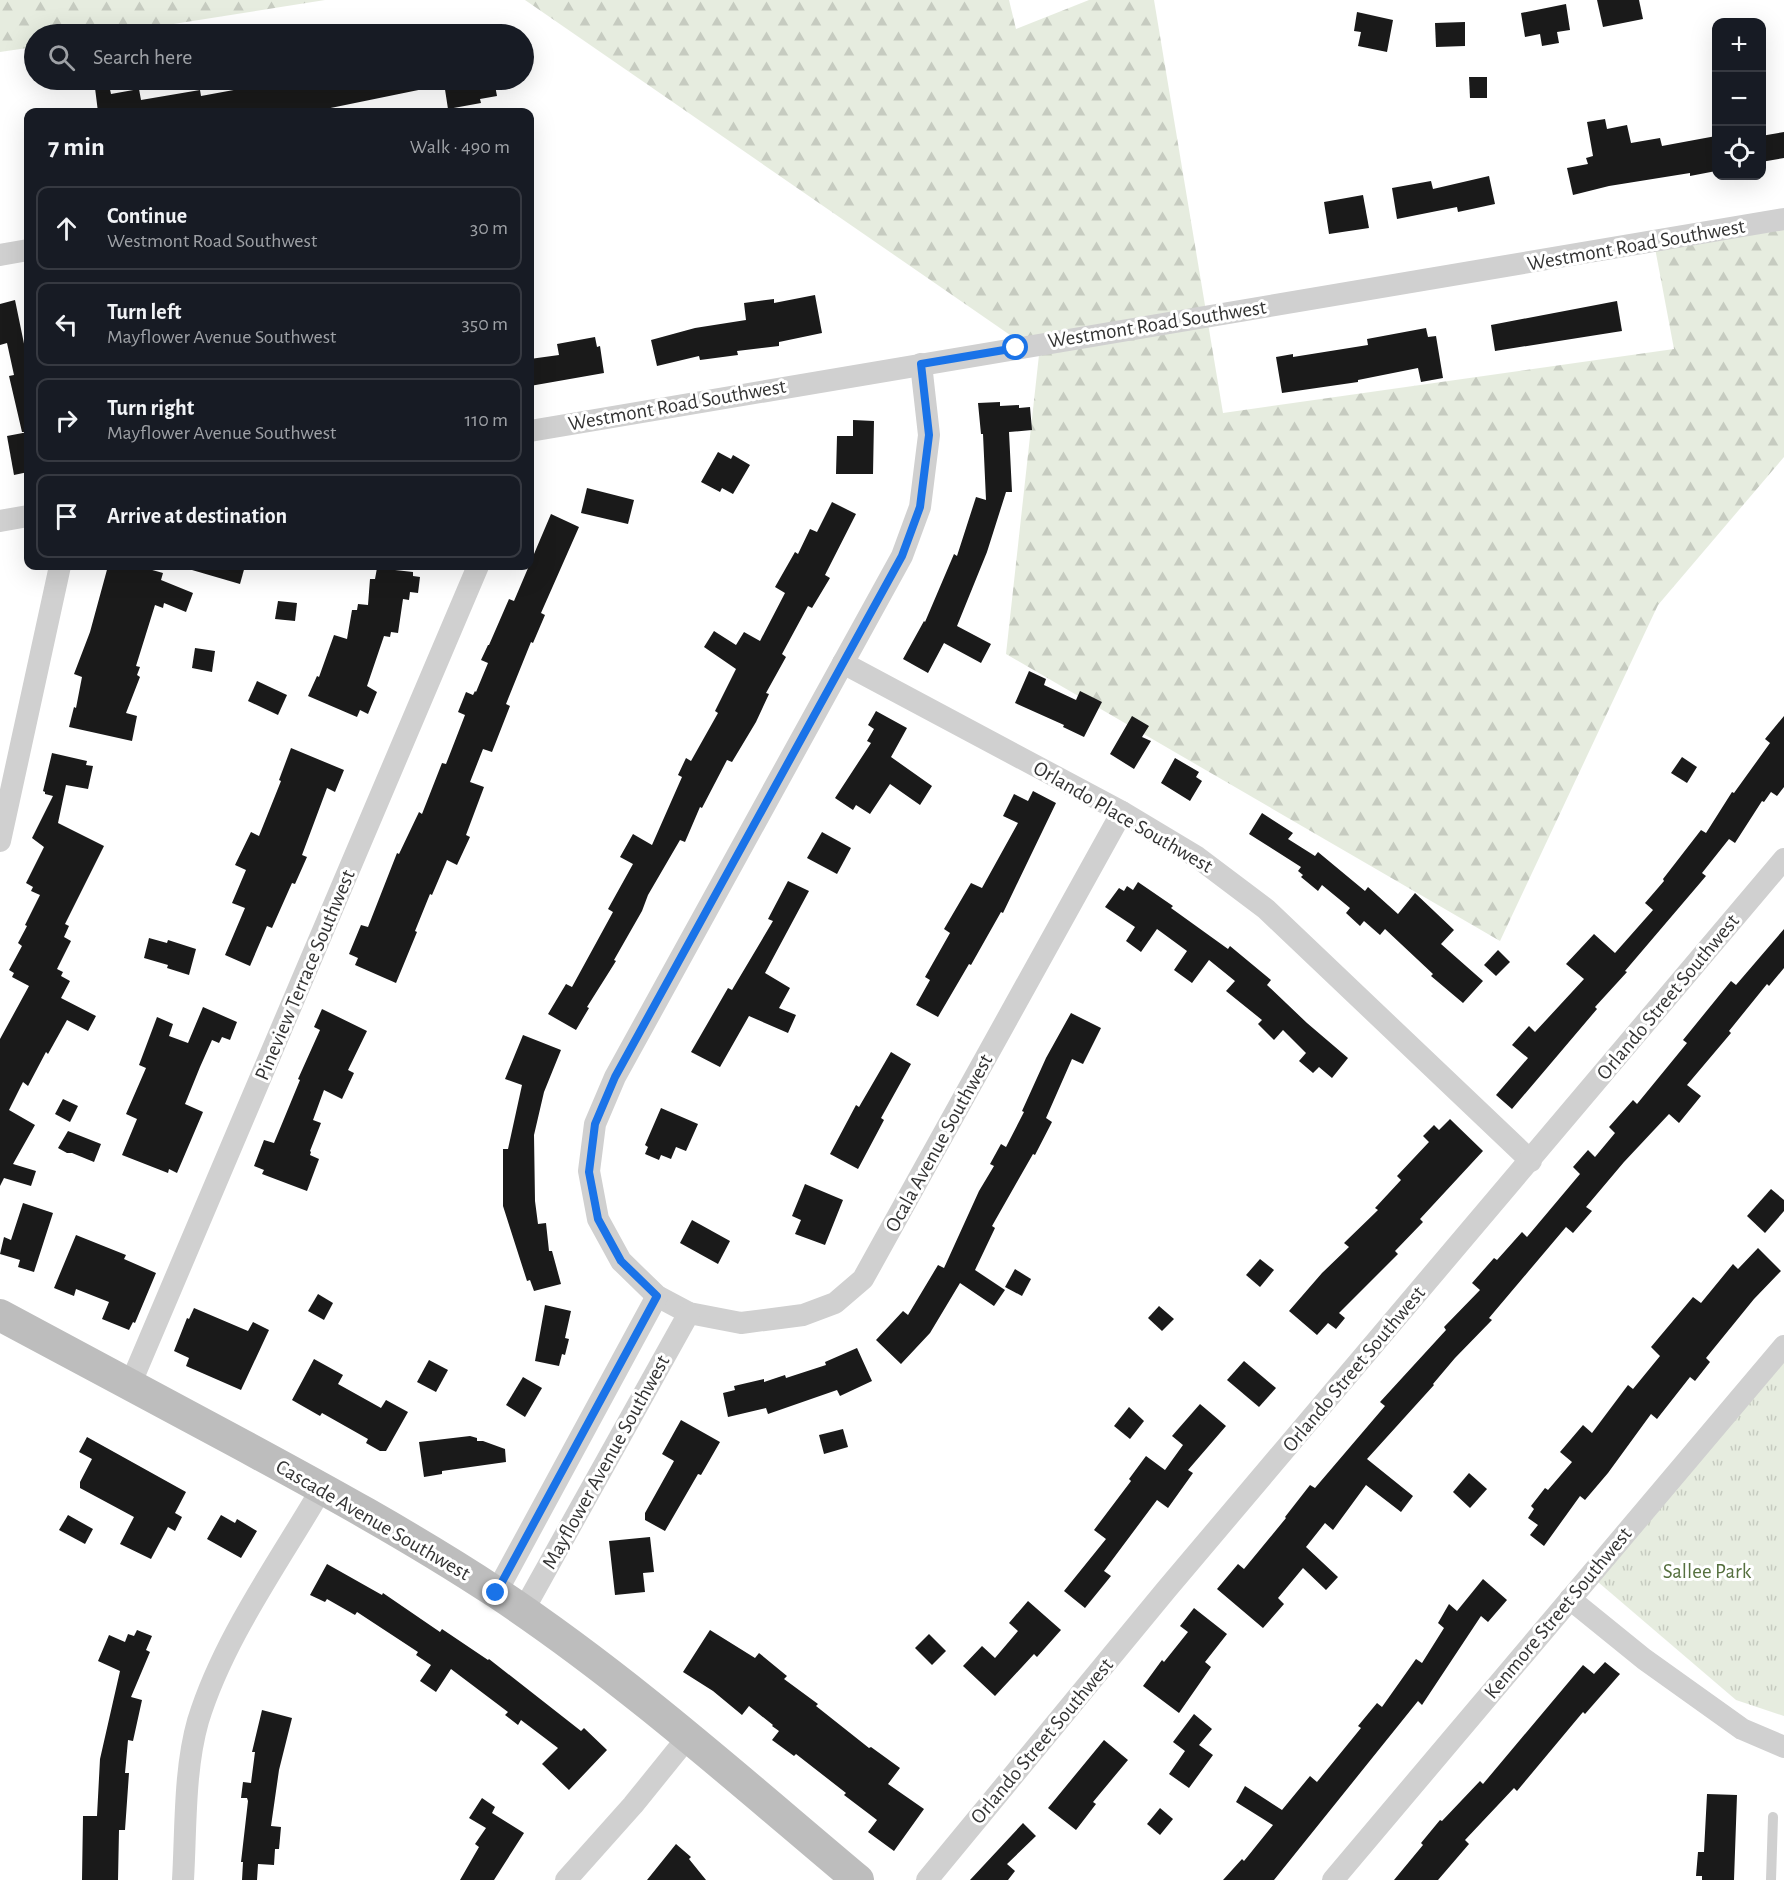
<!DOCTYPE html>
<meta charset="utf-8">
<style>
body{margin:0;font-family:"Alegreya Sans",sans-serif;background:#20242c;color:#f1f3f6}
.controls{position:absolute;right:18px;top:18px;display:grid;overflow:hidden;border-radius:12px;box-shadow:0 6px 24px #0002}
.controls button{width:54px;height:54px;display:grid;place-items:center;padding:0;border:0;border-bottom:2px solid #363941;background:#171b24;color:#f1f3f6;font:30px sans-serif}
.stop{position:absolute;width:18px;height:18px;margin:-14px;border:4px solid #1a73e8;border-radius:50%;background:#fff}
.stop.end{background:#1a73e8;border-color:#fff;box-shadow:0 2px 6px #0008}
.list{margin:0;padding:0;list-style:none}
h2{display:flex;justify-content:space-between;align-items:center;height:78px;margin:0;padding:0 24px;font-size:26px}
h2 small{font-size:20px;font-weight:400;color:#9ea1a6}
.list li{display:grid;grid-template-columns:39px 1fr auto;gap:18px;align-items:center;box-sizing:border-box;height:84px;margin:0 12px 12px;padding:0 12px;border:2px solid #363941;border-radius:12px}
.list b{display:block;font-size:22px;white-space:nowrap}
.list p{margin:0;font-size:20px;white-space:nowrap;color:#9ea1a6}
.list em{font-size:20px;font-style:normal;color:#9ea1a6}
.icon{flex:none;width:33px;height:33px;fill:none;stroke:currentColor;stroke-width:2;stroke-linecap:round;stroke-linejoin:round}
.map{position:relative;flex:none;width:1784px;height:1880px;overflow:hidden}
.search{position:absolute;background:#171b24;box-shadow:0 6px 24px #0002;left:24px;top:24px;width:510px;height:66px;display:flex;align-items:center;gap:15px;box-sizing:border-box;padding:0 21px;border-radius:33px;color:#9ea1a6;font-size:22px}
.panel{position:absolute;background:#171b24;box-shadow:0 6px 24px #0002;left:24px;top:108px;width:510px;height:462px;border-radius:12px}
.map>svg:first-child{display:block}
.forest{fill:url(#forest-firs)}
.park{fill:url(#park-tufts)}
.building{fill:#1a1a1a}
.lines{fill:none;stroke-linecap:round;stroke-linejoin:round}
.lane{stroke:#d0d0d0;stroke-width:10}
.street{stroke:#d0d0d0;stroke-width:22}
.secondary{stroke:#bdbdbd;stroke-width:32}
.route{stroke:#1a73e8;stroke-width:8}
.labels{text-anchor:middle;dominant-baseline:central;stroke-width:6;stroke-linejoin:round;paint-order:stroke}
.street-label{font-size:21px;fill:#333;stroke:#fff}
.park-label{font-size:21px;fill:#56703f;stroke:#fff}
</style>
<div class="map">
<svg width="1784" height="1880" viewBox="0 0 1784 1880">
<defs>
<pattern id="forest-firs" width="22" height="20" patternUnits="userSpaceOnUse" patternTransform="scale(1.5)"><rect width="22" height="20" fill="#e6ecdf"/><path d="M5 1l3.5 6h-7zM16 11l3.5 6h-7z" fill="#c6cbc0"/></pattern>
<pattern id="park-tufts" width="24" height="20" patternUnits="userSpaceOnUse" patternTransform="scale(1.5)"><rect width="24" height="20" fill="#e6ecdf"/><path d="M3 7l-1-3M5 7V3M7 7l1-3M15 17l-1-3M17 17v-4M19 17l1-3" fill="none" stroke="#c6cbc0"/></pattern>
</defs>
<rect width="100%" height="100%" fill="#fff"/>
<g class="forest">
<path d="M0 0H325L110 34H34V47L0 52Z"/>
<path d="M525 0H1009L1016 29 1089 0H1154L1223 413 1674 349 1655 248 1784 226V457L1658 605 1500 941 1006 654 1039 355Z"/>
</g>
<path class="park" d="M1784 1356V1716L1736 1700 1598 1582Z"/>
<g class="building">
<path d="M1597 0H1639L1643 19 1603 27Z"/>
<path d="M1566 4 1570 30 1557 32 1559 43 1542 46 1540 34 1525 37 1521 13Z"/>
<path d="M1357 12 1393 20 1387 52 1358 46 1361 32 1354 31Z"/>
<path d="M1465 22V46L1436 47 1435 23Z"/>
<path d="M1469 77H1487V98H1470Z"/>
<path d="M94 80H108L111 94 139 89 141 100 200 90 201 96 250 87V84L275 80H438V86L311 112H98Z"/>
<path d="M468 80H494L497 96 480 99 481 103 448 109 444 83Z"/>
<path d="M1605 119 1607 129 1627 125 1631 143 1660 138 1662 146 1716 136V171L1690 176V173L1609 186 1573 195 1567 168 1588 164 1586 158 1593 156 1587 122Z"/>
<path d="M1784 132V158L1761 162V136Z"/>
<path d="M1489 176 1495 204 1458 212 1457 207 1397 219 1392 188 1431 181 1433 189Z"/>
<path d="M1363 195 1369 228 1329 234 1324 202Z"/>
<path d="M815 295 822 333 779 342V346L737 351 738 355 700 360 699 356 657 366 651 340 695 328 746 320 744 303 774 299V303Z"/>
<path d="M15 300 28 363V432H22L9 376 14 375 7 343 0 345V304Z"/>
<path d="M1617 301 1622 331 1495 351 1491 325Z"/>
<path d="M1426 328 1428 337 1436 336 1443 378 1421 382 1418 368 1358 380V382L1282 393 1276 357 1293 354V357L1368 345 1367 339Z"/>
<path d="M595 337 597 347 600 346 604 373 530 386V359L559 355 557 344Z"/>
<path d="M1000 402V406L1019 405V408L1030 407 1032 430 1009 432 1012 492H1006L987 552 957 626 991 644 981 663 944 643 928 673 903 659 924 621 925 622 954 554 957 556 976 497 986 500 983 434H981L978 403Z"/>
<path d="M853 420 874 421 873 474H836L837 436H853Z"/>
<path d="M28 432V472L14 475 7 436Z"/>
<path d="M718 452 731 459 733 455 750 465 733 494 722 488 720 492 701 482Z"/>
<path d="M587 488 634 500 628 524 581 513Z"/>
<path d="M832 502 856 514 825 575 830 578 812 608 808 606 782 654 786 657 766 693 769 694 756 722 732 762 727 760 702 808 700 807 685 842 680 840 648 895 642 911 614 960 616 961 587 1007 589 1008 576 1030 548 1014 566 984 572 987 613 912 608 909 633 864 620 857 633 834 652 845 682 777 678 775 686 758 691 761 718 713 715 711 736 669 704 647 714 631 736 645 744 632 760 641 785 593 775 587 795 552 798 554 810 529 817 532Z"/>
<path d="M551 514 579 527 541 613 545 615 533 643 531 642 506 704 510 706 492 752 483 749 470 782 484 787 466 835 470 837 457 865 447 860 432 895 430 894 415 931 417 932 396 983 355 965 358 958 349 954 361 925 368 927 397 853 399 854 419 812 422 814 442 763 446 764 465 715 458 712 466 692 473 695 475 691 476 692 488 663 481 660 488 645H489L509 599 514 601Z"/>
<path d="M108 566H138L163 573 161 580 193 593 186 612 164 603 163 608 155 605 136 666 140 667 137 675 140 677 126 713 137 716 132 741 69 727 74 707 76 708 82 677 74 674 90 632Z"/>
<path d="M192 566H245L240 584 192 570Z"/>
<path d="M377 568 413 572V576L420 577 418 593 410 592 409 600 403 599 398 633 391 632 390 637 384 636 367 686 377 692 368 714 360 710 357 717 308 696 317 676 319 677 334 635 347 639 352 610H357L358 604 368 605 370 579H375Z"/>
<path d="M278 601 297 603 295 621 275 619Z"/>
<path d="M195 648 215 651 212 672 192 668Z"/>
<path d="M1029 671 1046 679 1044 685 1076 700 1080 691 1102 702 1084 737 1063 727 1064 725 1015 703Z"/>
<path d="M257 681 287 695 278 715 248 701Z"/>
<path d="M876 711 907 728 891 757 932 786 920 805 890 784 870 814 856 805 853 810 835 798 871 743 867 741 874 729 868 725Z"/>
<path d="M1132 716 1149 726 1142 737 1151 741 1134 769 1110 754Z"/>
<path d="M1784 716V787L1777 796 1771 792 1764 802 1762 801 1735 843 1729 839 1702 873 1706 876 1625 971 1627 972 1595 1007 1597 1009 1512 1109 1496 1095 1528 1058 1512 1045 1529 1026 1535 1032 1584 979 1566 964 1594 934 1615 953 1653 910 1645 903 1664 881 1663 879 1701 830 1706 833 1732 792 1734 793 1770 743 1765 739Z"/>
<path d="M291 748 344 770 335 792 327 788 302 855 307 857 295 884 292 883 272 928 267 926 250 966 225 955 245 908 232 903 246 870 235 865 251 832 259 836 281 781 279 780Z"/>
<path d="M52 753 87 761 86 765 93 766 88 789 66 785 58 823 104 846 65 924 69 926 64 937 71 941 57 969 63 972 61 976 70 981 61 998 96 1016 88 1031 67 1020 48 1054 46 1052 28 1086 23 1082 9 1110 35 1125 13 1164 36 1171 31 1186 4 1178 0 1186V1039L29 986 12 977 14 973 9 970 22 946 18 943 27 926 25 925 40 895 31 891 33 887 26 883 44 847 32 838 53 796 45 794V792L43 791Z"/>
<path d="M1682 757 1697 767 1687 783 1671 773Z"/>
<path d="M1175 758 1199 772 1196 777 1202 781 1190 801 1161 783Z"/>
<path d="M1033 791 1056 803 1003 913 1001 912 971 965 969 964 938 1017 916 1005 930 980 925 977 950 933 944 929 971 883 982 888 1018 823 1003 816 1014 794 1028 801Z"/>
<path d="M1262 813 1293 833 1288 839 1315 856 1318 852 1365 891 1368 887 1398 914 1415 893 1454 930 1441 944 1483 981 1463 1003 1431 976 1433 974 1385 929 1380 935 1364 921 1360 926 1346 913 1350 908 1322 885 1318 891 1301 877 1303 875 1298 871 1301 867 1249 834Z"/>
<path d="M822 832 851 848 837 874 807 858Z"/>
<path d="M788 881 809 891 765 973 790 988 779 1008 796 1015 788 1033 749 1016 720 1067 691 1052 728 988 732 990 773 921 768 919Z"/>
<path d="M1138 882 1173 906 1171 908 1228 949 1230 946 1271 980 1267 985 1307 1023 1348 1058 1332 1078 1319 1067 1313 1073 1299 1061 1306 1053 1283 1030 1274 1040 1258 1024 1262 1020 1226 991 1235 981 1209 960 1192 983 1174 970 1187 951 1157 929 1141 952 1126 941 1135 927 1105 907 1119 888 1124 891 1127 886 1133 890Z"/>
<path d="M1784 929V968L1769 986 1767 984 1729 1031 1731 1033 1687 1085 1701 1096 1679 1123 1669 1114 1624 1162 1586 1207 1592 1211 1573 1233 1566 1227 1489 1318 1492 1320 1455 1358 1433 1384 1434 1385 1367 1459 1413 1496 1401 1512 1366 1485 1333 1530 1325 1523 1306 1547 1338 1577 1326 1590 1303 1568 1278 1598 1284 1604 1263 1628 1217 1589 1238 1564 1244 1569 1286 1518 1285 1517 1310 1485 1315 1488 1385 1406 1380 1402 1446 1330 1444 1327 1480 1290 1472 1283 1494 1258 1497 1260 1522 1232 1527 1237 1580 1174 1573 1167 1588 1150 1595 1157 1615 1133 1609 1127 1633 1100 1637 1104 1687 1043 1683 1040 1731 981 1736 985Z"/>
<path d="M149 938 167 943 168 940 196 949 189 975 167 968 168 965 144 958Z"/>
<path d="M1498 950 1510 962 1496 976 1484 965Z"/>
<path d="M203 1007 237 1022 230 1040 222 1037 219 1043 212 1040 200 1067 185 1104 203 1112 177 1173 169 1169 168 1173 122 1155 137 1119 126 1114 146 1068 139 1065 157 1017 173 1024 169 1036 188 1043Z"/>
<path d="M322 1009 367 1031 348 1070 354 1073 342 1099 324 1090 313 1120 321 1123 310 1151 311 1152 310 1155 319 1159 307 1191 262 1174 264 1170 254 1166 264 1140 274 1143 300 1080 298 1079 320 1030 314 1027Z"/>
<path d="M1071 1013 1101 1028 1083 1064 1072 1059 1046 1118 1052 1122 1035 1155 1033 1154 992 1226 995 1228 975 1270 1005 1290 994 1306 960 1283 930 1333 901 1364 876 1340 903 1311 908 1315 938 1265 944 1268 979 1191 994 1166 990 1164 1001 1144 1006 1147 1024 1112 1022 1111 1046 1058Z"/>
<path d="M523 1035 561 1050 544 1092 534 1135 535 1201 538 1224 546 1223 549 1251H552L561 1284 534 1291 530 1280 527 1281 503 1206V1149H508L522 1085 505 1079Z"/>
<path d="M891 1052 911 1064 881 1118 884 1120 858 1169 830 1154 856 1105 859 1107Z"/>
<path d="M63 1099 78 1106 70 1122 55 1114Z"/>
<path d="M661 1108 698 1124 686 1151 676 1147 671 1159 661 1155 659 1160 645 1154 648 1147 645 1145Z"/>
<path d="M1450 1119 1483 1151 1420 1219 1423 1222 1395 1251 1398 1254 1339 1313 1345 1318 1336 1329 1328 1323 1317 1335 1289 1311 1322 1273 1349 1247 1344 1243 1378 1210 1375 1208 1401 1180 1397 1176 1429 1142 1423 1136 1434 1125 1439 1130Z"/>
<path d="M68 1131 101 1144 94 1162 72 1153H67L58 1148Z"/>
<path d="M805 1184 843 1200 825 1245 795 1234 801 1220 792 1216Z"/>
<path d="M1771 1189 1784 1200V1211L1765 1233 1747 1216Z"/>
<path d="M23 1203 53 1213 34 1272 18 1267 20 1260 0 1254 4 1237 11 1240Z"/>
<path d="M692 1220 730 1241 718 1264 680 1243Z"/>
<path d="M76 1235 126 1255 124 1259 156 1273 135 1323 133 1322 129 1330 102 1319 109 1302 76 1289 74 1296 54 1288Z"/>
<path d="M1758 1248 1781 1271 1754 1299 1706 1358 1710 1362 1695 1381 1690 1377 1657 1419 1651 1414 1608 1473 1585 1500 1580 1496 1544 1546 1530 1535 1538 1525 1528 1518 1534 1509 1531 1506 1545 1488 1548 1490 1572 1462 1560 1452 1583 1425 1592 1433 1628 1385 1633 1389 1660 1356 1651 1347 1693 1297 1701 1303 1733 1264 1738 1269Z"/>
<path d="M1260 1259 1274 1270 1260 1287 1246 1275Z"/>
<path d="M1015 1269 1031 1279 1022 1296 1005 1287Z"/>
<path d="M318 1294 333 1303 324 1320 308 1311Z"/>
<path d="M545 1305 571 1311 565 1338 569 1339 565 1355 562 1354 559 1366 535 1361Z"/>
<path d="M1159 1306 1174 1319 1162 1331 1148 1318Z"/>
<path d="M194 1308 248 1331 253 1322 269 1330 241 1390 186 1366 189 1358 174 1351 187 1318 189 1319Z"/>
<path d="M857 1348 872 1381 840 1396 837 1390 768 1414 766 1408 728 1417 723 1393 735 1390 734 1386 764 1379V1382L785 1375 786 1378 826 1365 825 1362Z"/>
<path d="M314 1359 343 1375 338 1384 381 1408 386 1400 408 1412 386 1451H380L366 1443 368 1439 322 1413 320 1416 292 1400Z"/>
<path d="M429 1360 448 1370 436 1392 417 1382Z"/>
<path d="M1244 1361 1276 1388 1259 1407 1227 1380Z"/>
<path d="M523 1377 542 1388 525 1417 506 1405Z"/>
<path d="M1200 1404 1226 1426 1188 1470 1193 1473 1168 1508 1157 1500 1104 1571 1111 1576 1085 1608 1064 1591 1106 1539 1094 1530 1131 1481 1129 1479 1146 1456 1165 1470 1183 1445 1172 1436Z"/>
<path d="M1129 1407 1144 1421 1130 1439 1114 1426Z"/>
<path d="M681 1420 720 1442 701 1475 698 1474 665 1531 645 1520V1513L674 1461 662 1454Z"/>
<path d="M843 1429 848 1447 824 1454 819 1435Z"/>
<path d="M470 1436 477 1438V1441H483L505 1449 506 1462 442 1471V1474L424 1477 419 1442Z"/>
<path d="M87 1437 186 1492 175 1513 182 1517 175 1531 168 1527 151 1559 120 1544 134 1517 80 1488V1482L92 1459 79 1452Z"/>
<path d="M1469 1473 1487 1489 1470 1508 1453 1492Z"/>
<path d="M68 1515 93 1529 85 1544 59 1530Z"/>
<path d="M221 1515 235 1523 237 1519 257 1531 241 1558 207 1539Z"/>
<path d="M650 1537 654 1572 643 1573 645 1592 615 1595 609 1541Z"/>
<path d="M327 1564 382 1595 383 1593 440 1632 442 1629 488 1660 489 1659 581 1731 584 1728 607 1750 569 1790 542 1764 558 1748 521 1720 518 1725 505 1715 508 1712 451 1669 436 1692 420 1681 431 1665 416 1655 418 1652 357 1612 355 1615 327 1599 325 1602 310 1595Z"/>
<path d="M1483 1579 1507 1600 1488 1622 1481 1616 1422 1705 1418 1701 1274 1880H1223L1242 1859 1244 1861 1273 1825 1236 1802 1245 1786 1282 1810 1310 1776 1317 1782 1361 1728 1358 1726 1377 1703 1382 1707 1416 1659 1422 1663 1444 1628 1438 1623 1449 1604 1457 1611Z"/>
<path d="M1028 1601 1061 1630 1037 1657 1034 1654 995 1696 963 1666 982 1646 995 1658 1018 1631 1009 1623Z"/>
<path d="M1194 1608 1227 1634 1205 1662 1211 1667 1179 1713 1143 1686 1162 1660 1164 1662 1188 1632 1180 1626Z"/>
<path d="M137 1630 152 1636 146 1650 150 1652 131 1697 142 1700 133 1741 128 1740 125 1773H129L125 1830H119L118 1880H82L83 1816H97L100 1759 120 1671 98 1661 109 1635 125 1642 128 1634 134 1636Z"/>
<path d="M710 1630 755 1658 759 1653 787 1676 784 1679 818 1704 816 1706 869 1748 871 1747 900 1768 888 1784 924 1809 894 1851 868 1832 877 1820 844 1795 846 1793 796 1754 794 1756 772 1740 779 1731 772 1726 773 1725 749 1706 742 1715 713 1691 683 1672Z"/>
<path d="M929 1634 946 1651 932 1665 915 1648Z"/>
<path d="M1605 1662 1620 1674 1585 1714 1583 1712 1517 1791 1514 1788 1465 1840 1469 1844 1438 1880H1394L1423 1845 1421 1843 1440 1820 1442 1821 1480 1781 1483 1784 1583 1665 1594 1674Z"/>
<path d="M262 1710 292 1718 279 1770 271 1826 281 1827 279 1849H275L274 1865 258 1864 257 1880H242L243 1862H241L248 1801 247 1798H241L243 1782 251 1783 255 1752H252Z"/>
<path d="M1194 1714 1212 1729 1199 1745 1213 1755 1189 1788 1169 1774 1185 1751 1173 1742Z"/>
<path d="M1104 1740 1128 1760 1093 1802 1096 1804 1076 1830 1048 1808Z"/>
<path d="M1707 1794 1737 1795 1734 1880H1702V1876H1696L1698 1852H1704Z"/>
<path d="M482 1798 495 1807 492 1813 524 1833 494 1880H460L479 1847 475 1844 486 1828 469 1818Z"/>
<path d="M1160 1808 1173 1819 1160 1835 1147 1824Z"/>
<path d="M1023 1823 1036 1836 1007 1864 1015 1871 1008 1880H970Z"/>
<path d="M676 1844 691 1857 689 1859 706 1880H647Z"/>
</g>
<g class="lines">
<path class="lane" d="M1771 1880 1773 1817"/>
<g class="street">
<path d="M0 255 28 250"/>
<path d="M921 364 929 435 920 507 902 556 615 1077 595 1124 589 1171 598 1219 621 1261 657 1296 689 1313 741 1323 803 1315 835 1303 863 1279 1122 812"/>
<path d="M530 431 1784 219"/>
<path d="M0 521 28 516"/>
<path d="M843 663 1122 812 1197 857 1266 909 1531 1161"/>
<path d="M0 841 60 566"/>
<path d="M130 1385 478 566"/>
<path d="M496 1593 657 1296"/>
<path d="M1570 1599 1644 1659 1742 1729 1784 1747"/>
<path d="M523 1611 689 1313"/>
<path d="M183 1880C186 1829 184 1770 198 1721 223 1639 279 1562 322 1488"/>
<path d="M566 1880 633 1805 688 1737"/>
<path d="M927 1880 1166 1590 1784 859"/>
<path d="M1333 1880 1784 1346"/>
</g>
<path class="secondary" d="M0 1315C78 1357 155 1398 233 1440 322 1488 412 1537 497 1593 625 1678 740 1781 858 1880"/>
</g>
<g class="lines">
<path class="route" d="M496 1593 657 1296 621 1261 598 1219 589 1172 595 1124 615 1077 902 556 920 507 929 435 921 364 1016 348"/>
</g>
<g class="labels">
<g class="street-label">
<text transform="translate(1636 245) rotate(-10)">Westmont Road Southwest</text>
<text transform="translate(1157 324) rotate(-9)">Westmont Road Southwest</text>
<text transform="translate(677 405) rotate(-10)">Westmont Road Southwest</text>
<text transform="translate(1123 817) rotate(30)">Orlando Place Southwest</text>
<text transform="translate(305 975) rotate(-67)">Pineview Terrace Southwest</text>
<text transform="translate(1668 997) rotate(-50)">Orlando Street Southwest</text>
<text transform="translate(939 1143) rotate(-61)">Ocala Avenue Southwest</text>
<text transform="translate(1354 1369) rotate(-50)">Orlando Street Southwest</text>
<text transform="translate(606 1462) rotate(-61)">Mayflower Avenue Southwest</text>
<text transform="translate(373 1520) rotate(30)">Cascade Avenue Southwest</text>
<text transform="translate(1558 1613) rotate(-50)">Kenmore Street Southwest</text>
<text transform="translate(1042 1741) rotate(-50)">Orlando Street Southwest</text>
</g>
<g class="park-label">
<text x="1707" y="1571">Sallee Park</text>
</g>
</g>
</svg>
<div class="controls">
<button>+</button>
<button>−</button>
<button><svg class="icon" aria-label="locate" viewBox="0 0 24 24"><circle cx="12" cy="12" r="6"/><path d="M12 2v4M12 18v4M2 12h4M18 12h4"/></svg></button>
</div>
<div class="stop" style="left:1016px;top:348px"></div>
<div class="stop end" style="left:496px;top:1593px"></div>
<div class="search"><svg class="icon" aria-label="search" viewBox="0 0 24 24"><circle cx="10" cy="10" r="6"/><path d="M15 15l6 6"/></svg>Search here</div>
<section class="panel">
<h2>7 min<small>Walk · 490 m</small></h2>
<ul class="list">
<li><svg class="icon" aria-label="ahead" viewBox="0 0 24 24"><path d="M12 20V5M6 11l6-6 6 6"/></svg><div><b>Continue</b><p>Westmont Road Southwest</p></div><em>30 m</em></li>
<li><svg class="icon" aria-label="left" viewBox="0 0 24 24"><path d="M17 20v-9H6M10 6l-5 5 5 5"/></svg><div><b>Turn left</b><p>Mayflower Avenue Southwest</p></div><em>350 m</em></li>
<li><svg class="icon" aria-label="right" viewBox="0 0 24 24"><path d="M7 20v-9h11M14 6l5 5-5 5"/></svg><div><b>Turn right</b><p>Mayflower Avenue Southwest</p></div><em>110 m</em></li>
<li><svg class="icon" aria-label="arrive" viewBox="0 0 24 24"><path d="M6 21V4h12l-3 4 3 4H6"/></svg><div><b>Arrive at destination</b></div></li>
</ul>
</section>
</div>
